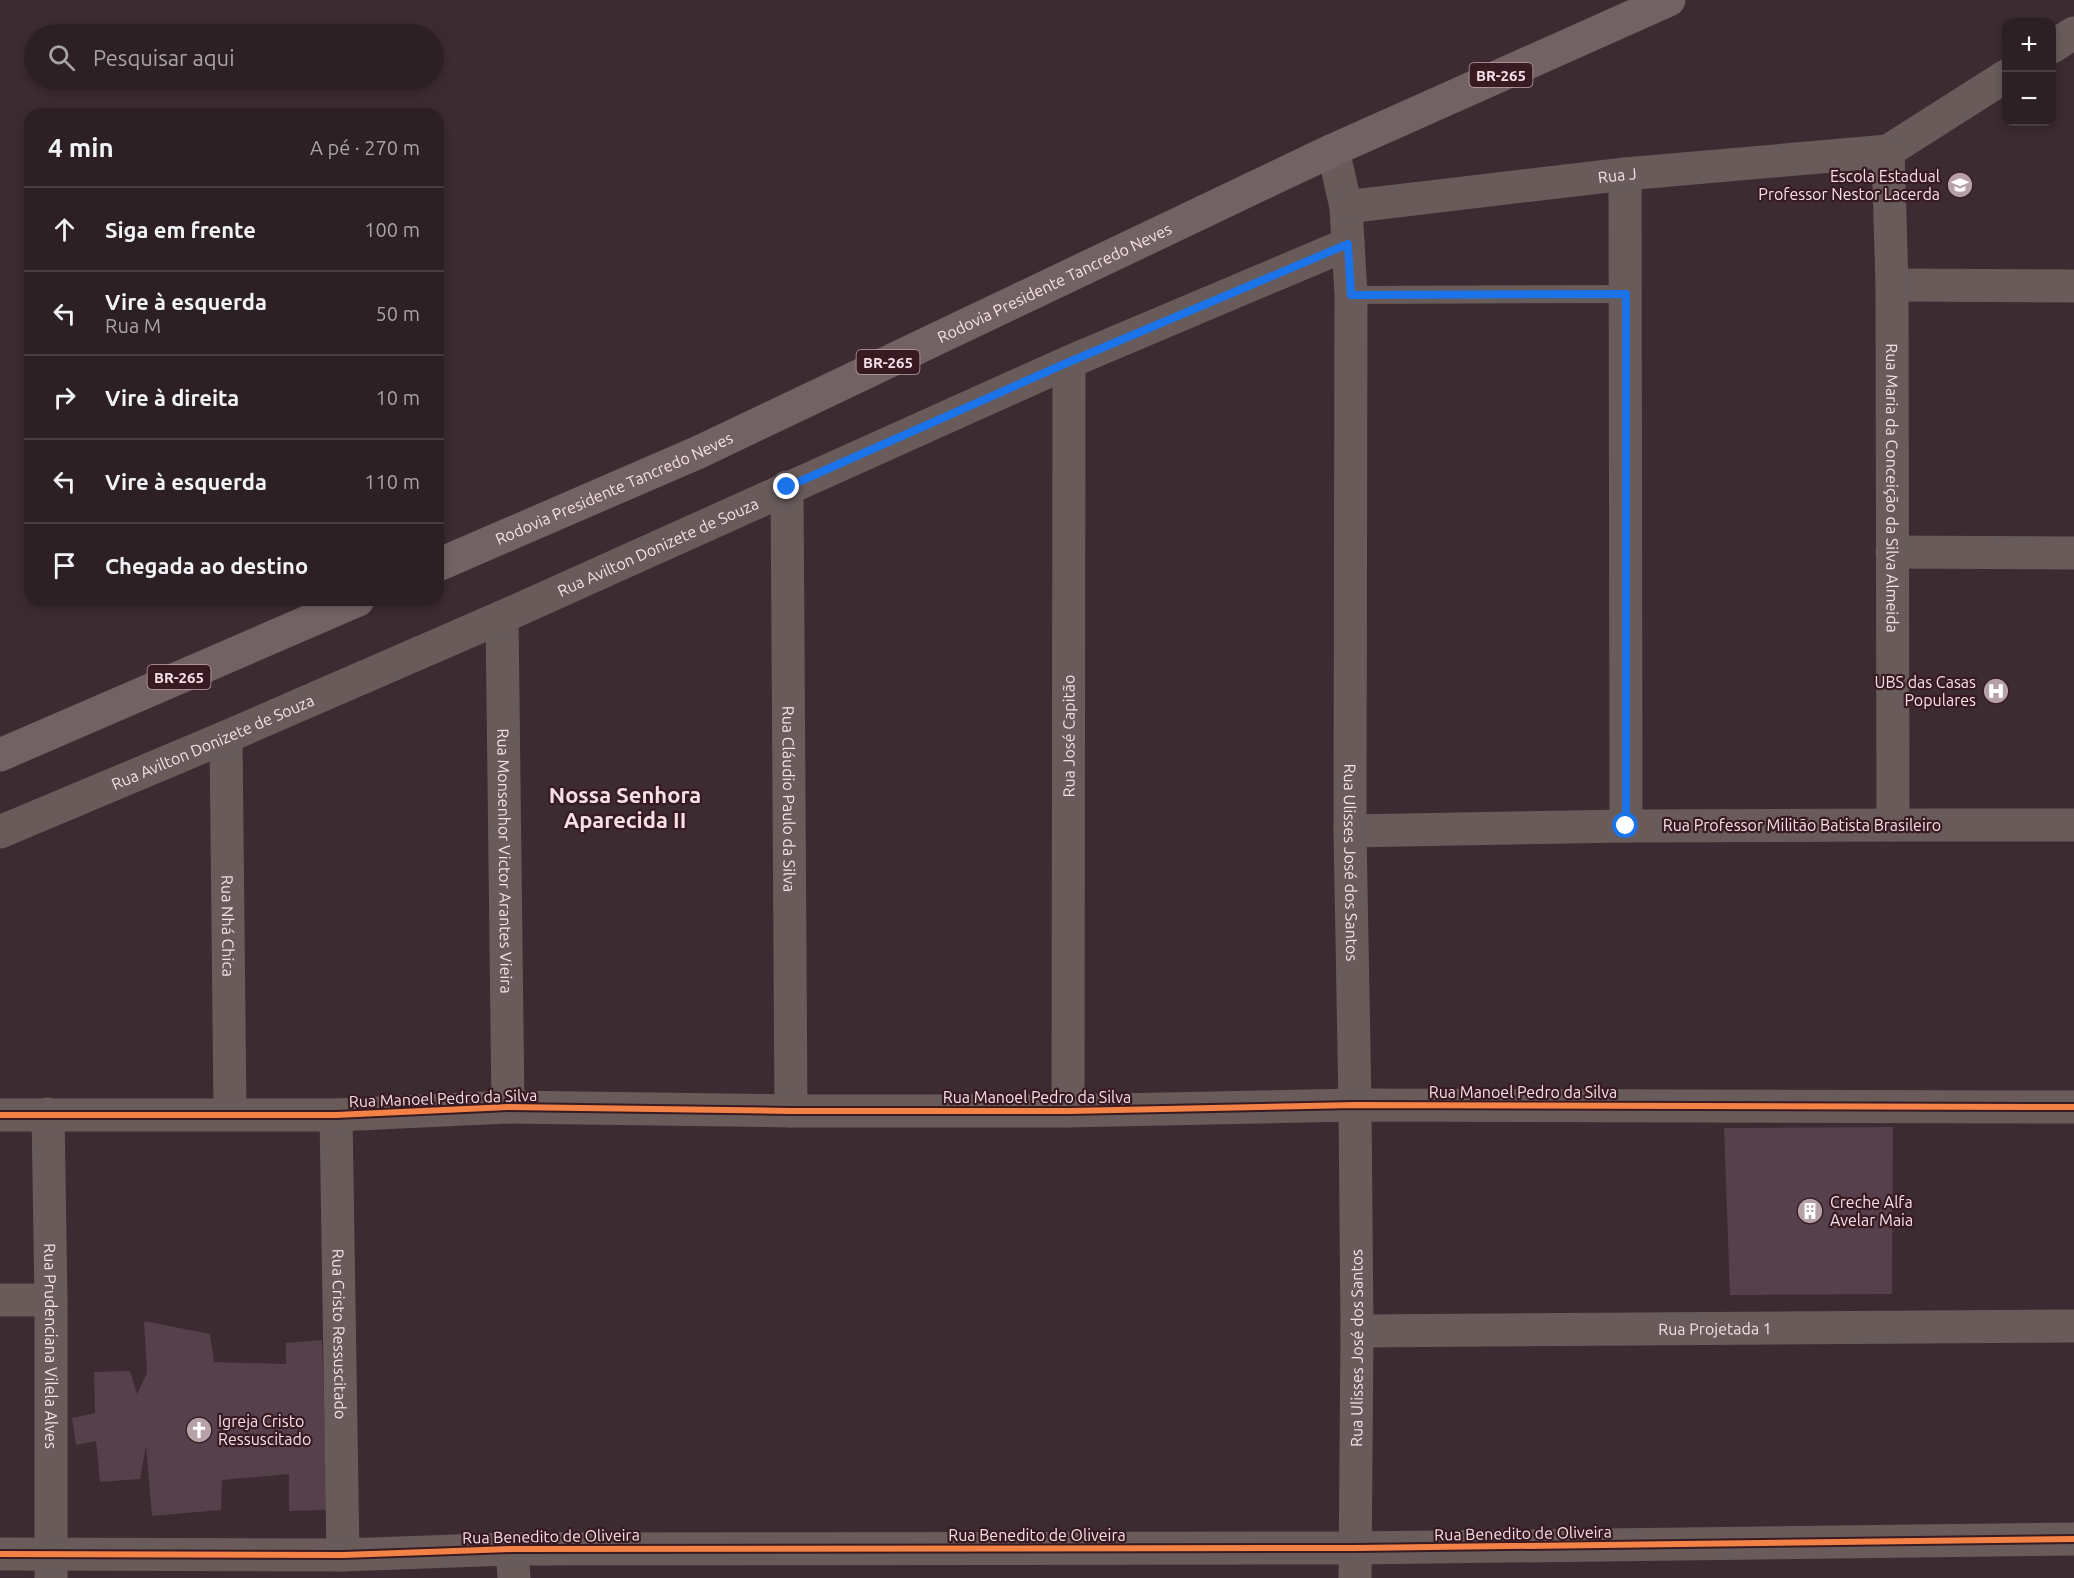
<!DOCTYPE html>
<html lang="pt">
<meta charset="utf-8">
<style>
body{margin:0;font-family:Ubuntu,sans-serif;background:#35282c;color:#f1f3f6}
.controls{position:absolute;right:18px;top:18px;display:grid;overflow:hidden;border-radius:12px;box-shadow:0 3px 9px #0003}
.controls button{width:54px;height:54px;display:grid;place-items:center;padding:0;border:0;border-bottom:2px solid #483e41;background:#2d2024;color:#f1f3f6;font:30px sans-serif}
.stop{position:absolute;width:18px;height:18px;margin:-14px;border:4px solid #1a73e8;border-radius:50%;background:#fff}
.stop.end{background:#1a73e8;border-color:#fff;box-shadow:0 2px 6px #0008}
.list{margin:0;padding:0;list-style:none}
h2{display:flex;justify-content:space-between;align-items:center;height:78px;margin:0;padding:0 24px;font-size:26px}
h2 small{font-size:20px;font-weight:400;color:#a7a3a6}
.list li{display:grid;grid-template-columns:39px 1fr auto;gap:18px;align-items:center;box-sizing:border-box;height:84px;padding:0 24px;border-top:2px solid #483e41}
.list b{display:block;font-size:22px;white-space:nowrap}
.list p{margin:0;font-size:20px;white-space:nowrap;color:#a7a3a6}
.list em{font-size:20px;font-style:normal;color:#a7a3a6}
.icon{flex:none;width:33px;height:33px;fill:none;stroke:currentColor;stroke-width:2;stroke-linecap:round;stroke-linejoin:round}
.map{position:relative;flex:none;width:2074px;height:1578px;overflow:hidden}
.search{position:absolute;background:#2d2024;box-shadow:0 3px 9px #0003;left:24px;top:24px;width:420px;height:66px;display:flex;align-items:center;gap:15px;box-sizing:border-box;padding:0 21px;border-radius:33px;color:#a7a3a6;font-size:22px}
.panel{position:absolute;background:#2d2024;box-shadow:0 3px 9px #0003;left:24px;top:108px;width:420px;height:498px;border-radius:18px}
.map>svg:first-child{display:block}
.building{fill:#55404b}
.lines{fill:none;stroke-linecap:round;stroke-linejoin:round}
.service{stroke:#685b5a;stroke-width:18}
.minor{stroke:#685b5a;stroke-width:33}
.tertiary{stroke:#685b5a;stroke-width:33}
.primary{stroke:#736263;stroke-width:33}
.cycleway-casing{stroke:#381a23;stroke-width:10}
.cycleway{stroke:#f48246;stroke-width:6}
.route{stroke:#1a73e8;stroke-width:8}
.labels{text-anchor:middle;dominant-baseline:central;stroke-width:4.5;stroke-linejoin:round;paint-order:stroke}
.shield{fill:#381a23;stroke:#bda5ab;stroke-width:1.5}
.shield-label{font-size:15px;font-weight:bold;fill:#f6e0e5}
.street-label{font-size:16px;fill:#f6e0e5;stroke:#381a23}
.poi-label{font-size:16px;fill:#f6e0e5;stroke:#381a23;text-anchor:end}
.district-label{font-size:22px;font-weight:bold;fill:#f6e0e5;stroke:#381a23}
</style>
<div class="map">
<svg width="2074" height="1578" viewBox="0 0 2074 1578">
<rect width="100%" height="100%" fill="#3c2b30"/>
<g class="building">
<path d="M1893 1127 1892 1294 1730 1295 1724 1128Z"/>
<path d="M144 1321 210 1334 214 1362 286 1364V1343L322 1340 327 1510 289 1511V1474L222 1480 221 1510 152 1516 146 1446 140 1479 100 1482 96 1441 76 1445 72 1418 95 1413 94 1372 130 1371 137 1394 147 1373Z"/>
</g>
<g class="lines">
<path class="service" d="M1351 295 1626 294"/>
<g class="minor">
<path d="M2052 47 2074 33"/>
<path d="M1888 151 2006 76"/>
<path d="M1625 174 1626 826"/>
<path d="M1892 285 2074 286"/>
<path id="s1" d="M787 487 791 1111"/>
<path d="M1892 552 2074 553"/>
<path id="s2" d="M502 617 508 1107"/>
<path id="s3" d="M226 737 230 1114"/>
<path d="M1350 831 1626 826 1893 825"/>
<path id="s4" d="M0 832 226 737 502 617 1069 362 1348 244"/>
<path id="s5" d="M1068 1111 1069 362"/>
<path id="s6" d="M48 1114 51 1300V1578"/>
<path id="s7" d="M336 1115 343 1555"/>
<path d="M0 1300H51"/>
<path id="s8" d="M1357 1331 2074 1326"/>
<path d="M512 1549 514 1578"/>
<path d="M0 1554 343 1555 512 1549 1355 1548 2074 1539"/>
<path id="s9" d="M1355 1578 1357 1331 1355 1105"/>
</g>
<g class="tertiary">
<path id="s10" d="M1333 150 1346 207 1351 295 1350 831 1355 1105"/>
<path id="s11" d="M1346 207 1625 174 1888 151 1892 285 1893 825H2074"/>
<path d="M0 1115H336L508 1107 791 1111H1068L1355 1105 2074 1107"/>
</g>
<g class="primary">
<path id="s12" d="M438 565 699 452 1333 150 1669 0"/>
<path d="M0 755 358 600"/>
</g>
<g class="cycleway-casing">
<g id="cycleway">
<path d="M0 1115H336L508 1107 791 1111H1068L1355 1105 2074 1107"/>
<path d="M0 1554 343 1555 512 1549 1355 1548 2074 1539"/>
</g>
</g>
<use href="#cycleway" class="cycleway"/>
</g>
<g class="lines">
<path class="route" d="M787 487 1069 362 1348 244 1351 295 1626 294V826"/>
</g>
<defs>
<g id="school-disc" transform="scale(1.35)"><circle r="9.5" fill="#b5a1a6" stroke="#381a23"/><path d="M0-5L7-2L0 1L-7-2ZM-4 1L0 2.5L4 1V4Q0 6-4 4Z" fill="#fff"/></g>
<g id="hospital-disc" transform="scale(1.35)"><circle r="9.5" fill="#b5a1a6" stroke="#381a23"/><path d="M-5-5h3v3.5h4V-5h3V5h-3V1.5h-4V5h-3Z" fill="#fff"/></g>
<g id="building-disc" transform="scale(1.35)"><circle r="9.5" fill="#b5a1a6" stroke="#381a23"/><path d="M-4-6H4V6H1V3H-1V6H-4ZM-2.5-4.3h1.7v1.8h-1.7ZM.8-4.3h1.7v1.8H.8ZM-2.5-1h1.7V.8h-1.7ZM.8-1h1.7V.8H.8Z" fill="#fff"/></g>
<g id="church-disc" transform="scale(1.35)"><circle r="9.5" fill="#b5a1a6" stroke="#381a23"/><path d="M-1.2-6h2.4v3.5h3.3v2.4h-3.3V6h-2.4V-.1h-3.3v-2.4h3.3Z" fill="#fff"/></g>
</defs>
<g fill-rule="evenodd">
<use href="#school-disc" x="1960" y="185"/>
<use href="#hospital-disc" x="1996" y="691"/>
<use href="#building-disc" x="1810" y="1211"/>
<use href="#church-disc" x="199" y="1430"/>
</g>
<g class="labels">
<g class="shield">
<rect x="1469.5" y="63" width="63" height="24" rx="4.5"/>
<rect x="856.5" y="350" width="63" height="24" rx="4.5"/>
<rect x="147.5" y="665" width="63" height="24" rx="4.5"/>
</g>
<g class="shield-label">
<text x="1501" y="75">BR-265</text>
<text x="888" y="362">BR-265</text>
<text x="179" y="677">BR-265</text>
</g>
<g class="street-label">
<text stroke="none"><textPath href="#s11" startOffset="273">Rua J</textPath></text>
<text stroke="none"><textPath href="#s12" startOffset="678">Rodovia Presidente Tancredo Neves</textPath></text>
<text stroke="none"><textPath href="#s11" startOffset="882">Rua Maria da Conceição da Silva Almeida</textPath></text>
<text stroke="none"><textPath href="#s12" startOffset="192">Rodovia Presidente Tancredo Neves</textPath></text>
<text stroke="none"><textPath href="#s4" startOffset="717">Rua Avilton Donizete de Souza</textPath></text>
<text stroke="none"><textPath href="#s5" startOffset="375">Rua José Capitão</textPath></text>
<text stroke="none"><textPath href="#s4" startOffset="231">Rua Avilton Donizete de Souza</textPath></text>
<text stroke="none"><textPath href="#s1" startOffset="312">Rua Cláudio Paulo da Silva</textPath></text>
<text x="1802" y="825">Rua Professor Militão Batista Brasileiro</text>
<text stroke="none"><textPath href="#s2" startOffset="244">Rua Monsenhor Victor Arantes Vieira</textPath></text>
<text stroke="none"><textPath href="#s10" startOffset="714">Rua Ulisses José dos Santos</textPath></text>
<text stroke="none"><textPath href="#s3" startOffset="189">Rua Nhá Chica</textPath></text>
<text x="1523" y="1092">Rua Manoel Pedro da Silva</text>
<text x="1037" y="1097">Rua Manoel Pedro da Silva</text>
<text transform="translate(443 1098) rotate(-2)">Rua Manoel Pedro da Silva</text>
<text stroke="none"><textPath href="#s8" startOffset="358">Rua Projetada 1</textPath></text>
<text stroke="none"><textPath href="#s7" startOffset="219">Rua Cristo Ressuscitado</textPath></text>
<text stroke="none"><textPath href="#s6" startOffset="232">Rua Prudenciana Vilela Alves</textPath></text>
<text stroke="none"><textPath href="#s9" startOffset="230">Rua Ulisses José dos Santos</textPath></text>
<text transform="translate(1523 1533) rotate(-1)">Rua Benedito de Oliveira</text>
<text x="1037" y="1535">Rua Benedito de Oliveira</text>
<text transform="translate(551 1536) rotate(-1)">Rua Benedito de Oliveira</text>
</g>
<g class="poi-label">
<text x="1940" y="176">Escola Estadual<tspan x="1940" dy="18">Professor Nestor Lacerda</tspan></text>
<text x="1976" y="682">UBS das Casas<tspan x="1976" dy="18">Populares</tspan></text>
<text x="1830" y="1202" text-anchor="start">Creche Alfa<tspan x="1830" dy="18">Avelar Maia</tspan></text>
<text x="218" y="1421" text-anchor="start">Igreja Cristo<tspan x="218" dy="18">Ressuscitado</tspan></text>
</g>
<g class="district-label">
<text x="625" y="794">Nossa Senhora<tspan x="625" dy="25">Aparecida II</tspan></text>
</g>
</g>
</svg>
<div class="controls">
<button>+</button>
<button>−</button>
</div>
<div class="stop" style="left:1626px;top:826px"></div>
<div class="stop end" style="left:787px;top:487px"></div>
<div class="search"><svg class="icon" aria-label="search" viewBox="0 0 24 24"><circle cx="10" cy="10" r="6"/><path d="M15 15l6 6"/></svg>Pesquisar aqui</div>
<section class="panel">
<h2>4 min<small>A pé · 270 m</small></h2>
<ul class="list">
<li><svg class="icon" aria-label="ahead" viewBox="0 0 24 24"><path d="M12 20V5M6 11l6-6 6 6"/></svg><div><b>Siga em frente</b></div><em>100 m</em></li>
<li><svg class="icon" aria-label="left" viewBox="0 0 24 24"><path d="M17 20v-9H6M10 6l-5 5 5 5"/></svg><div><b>Vire à esquerda</b><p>Rua M</p></div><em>50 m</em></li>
<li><svg class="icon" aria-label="right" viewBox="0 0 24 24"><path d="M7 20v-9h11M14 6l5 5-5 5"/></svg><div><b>Vire à direita</b></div><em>10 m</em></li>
<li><svg class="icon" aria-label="left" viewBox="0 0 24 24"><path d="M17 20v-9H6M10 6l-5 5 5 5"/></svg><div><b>Vire à esquerda</b></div><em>110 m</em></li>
<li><svg class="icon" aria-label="arrive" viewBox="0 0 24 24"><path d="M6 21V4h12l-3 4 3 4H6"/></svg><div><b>Chegada ao destino</b></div></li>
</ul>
</section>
</div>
